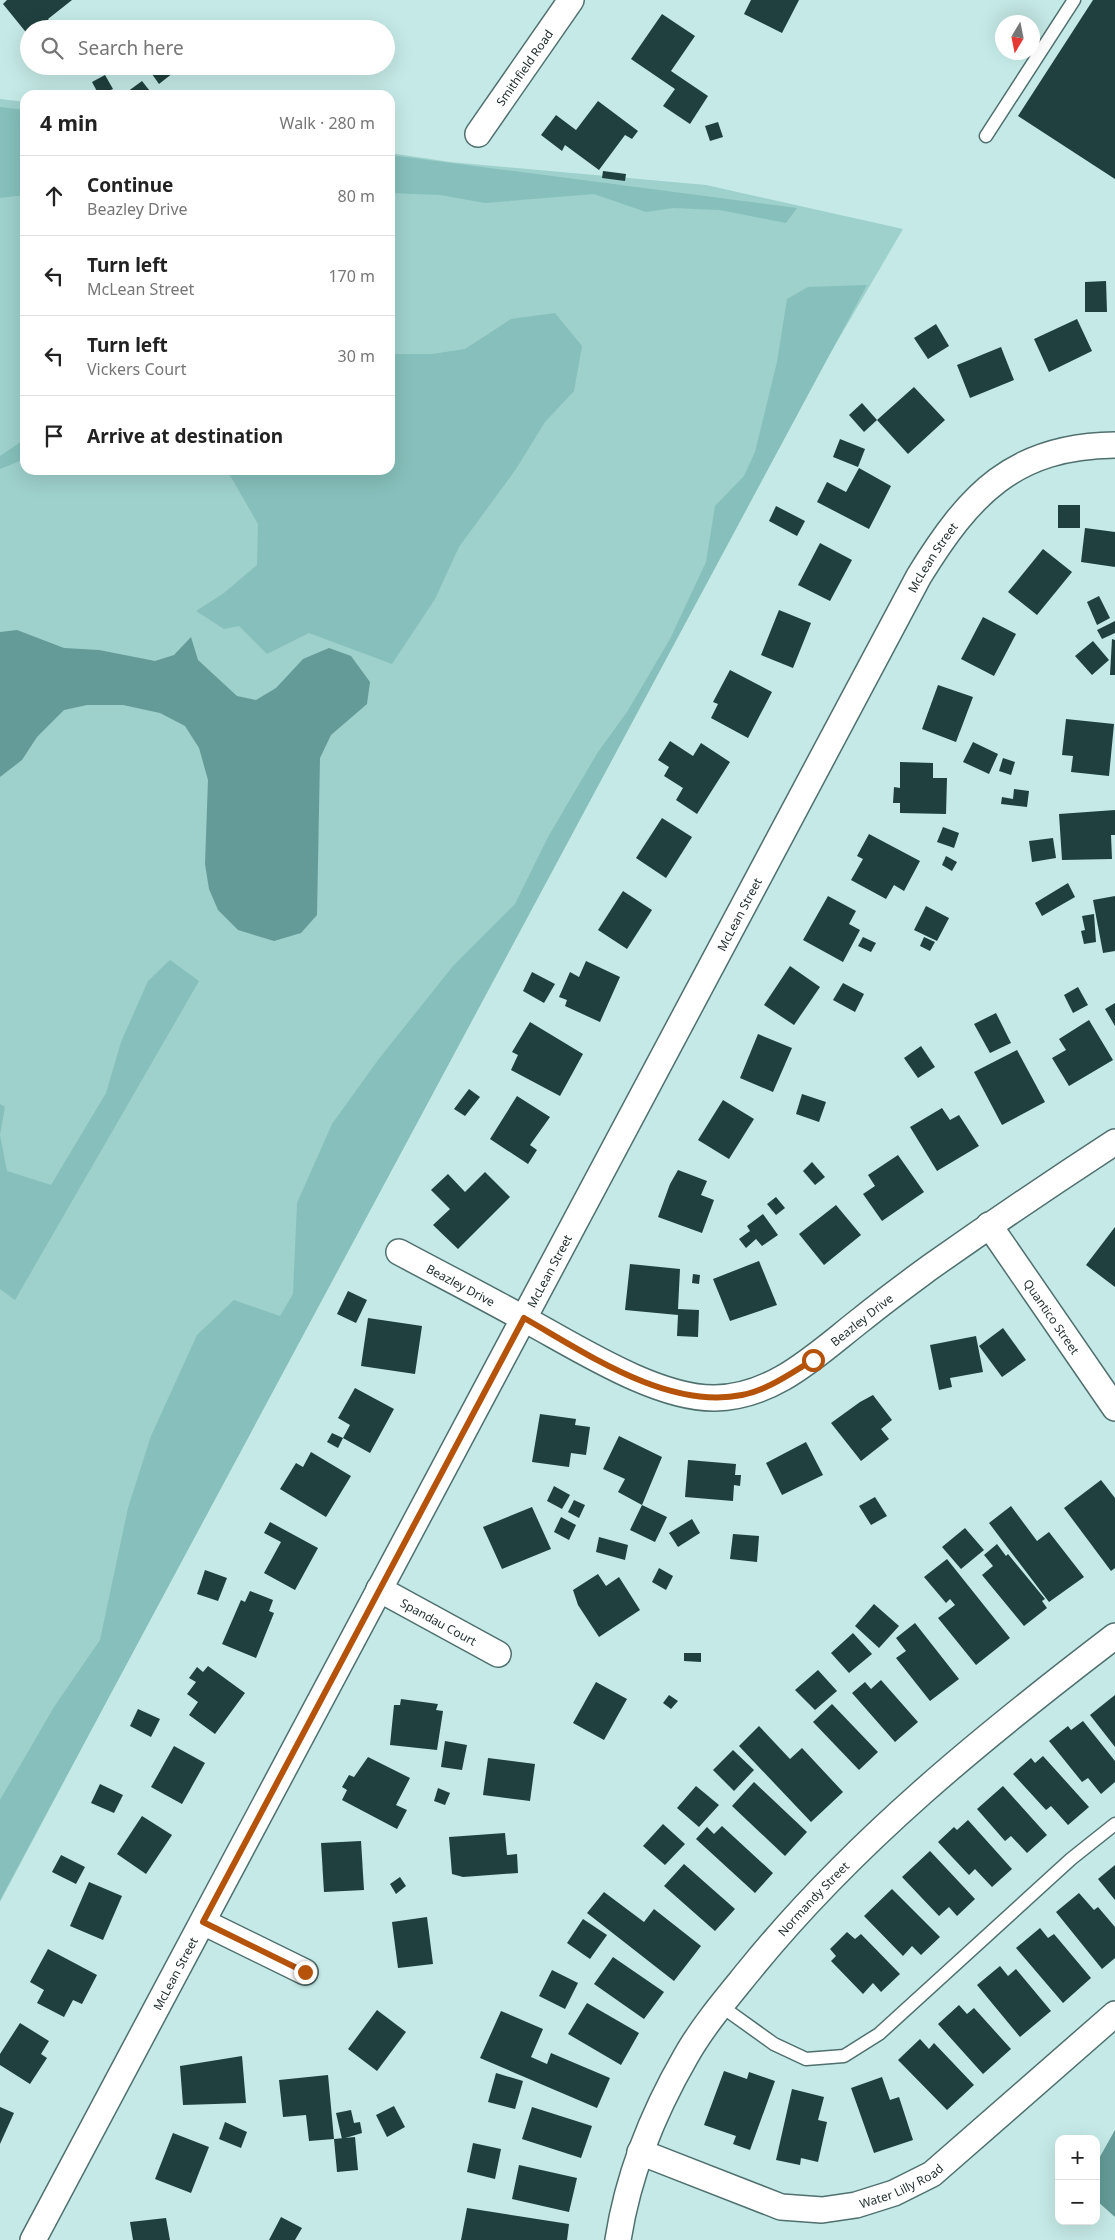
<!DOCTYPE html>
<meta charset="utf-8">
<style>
body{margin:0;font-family:"Noto Sans",sans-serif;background:#f2f2f2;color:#222}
.controls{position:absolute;right:15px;bottom:15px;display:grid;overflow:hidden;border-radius:10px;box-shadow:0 5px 20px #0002}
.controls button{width:45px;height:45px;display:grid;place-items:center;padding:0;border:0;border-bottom:1px solid #e0e0e0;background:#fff;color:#222;font:25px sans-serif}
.compass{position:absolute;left:995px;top:15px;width:45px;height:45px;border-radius:50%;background:#fff;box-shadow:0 5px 20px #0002;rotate:190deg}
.stop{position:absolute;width:15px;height:15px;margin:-11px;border:4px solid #b45309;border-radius:50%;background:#fff}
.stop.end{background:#b45309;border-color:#fff;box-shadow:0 1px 5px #0008}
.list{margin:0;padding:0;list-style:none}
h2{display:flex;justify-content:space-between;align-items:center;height:65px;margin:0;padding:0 20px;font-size:21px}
h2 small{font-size:16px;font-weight:400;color:#767676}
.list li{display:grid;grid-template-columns:32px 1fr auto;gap:15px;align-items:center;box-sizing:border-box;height:80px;padding:0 20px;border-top:1px solid #e0e0e0}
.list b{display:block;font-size:19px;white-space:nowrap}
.list p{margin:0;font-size:16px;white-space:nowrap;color:#767676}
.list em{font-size:16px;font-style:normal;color:#767676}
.icon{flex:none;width:28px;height:28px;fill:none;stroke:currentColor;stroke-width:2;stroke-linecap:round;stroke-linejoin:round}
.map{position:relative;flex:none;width:1115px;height:2240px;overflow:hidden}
.search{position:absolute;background:#fff;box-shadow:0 5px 20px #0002;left:20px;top:20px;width:375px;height:55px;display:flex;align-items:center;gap:12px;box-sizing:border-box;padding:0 18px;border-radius:28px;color:#767676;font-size:19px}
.panel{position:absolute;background:#fff;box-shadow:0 5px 20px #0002;left:20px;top:90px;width:375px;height:385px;border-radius:15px}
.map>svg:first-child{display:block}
.green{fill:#9ed0cc}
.forest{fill:#86bfbb}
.water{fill:#649b98}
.building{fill:#1f403e}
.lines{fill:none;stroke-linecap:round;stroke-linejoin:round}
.service-casing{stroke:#4f706e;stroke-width:15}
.minor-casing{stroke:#4f706e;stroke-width:28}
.service{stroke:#fff;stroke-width:12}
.minor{stroke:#fff;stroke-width:25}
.route{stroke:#b45309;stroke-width:6}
.labels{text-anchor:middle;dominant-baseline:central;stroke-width:5;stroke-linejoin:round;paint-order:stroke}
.street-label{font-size:12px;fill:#1e2c2b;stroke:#c4e9e6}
</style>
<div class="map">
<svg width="1115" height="2240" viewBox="0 0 1115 2240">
<rect width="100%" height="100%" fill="#c4e9e6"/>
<path class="green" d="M0 99 25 102V470H390V153L450 162 706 185 903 229 752 487 0 1902Z"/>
<g class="forest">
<path d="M0 107 25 110V195L0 198Z"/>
<path d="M390 155 797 208 786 223 720 210 673 208 646 212 594 194 485 203 440 195 390 193Z"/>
<path d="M867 285 0 1900V1800L54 1707 100 1640 128 1508 151 1436 197 1335 234 1300 280 1316 293 1294 297 1203 332 1124 378 1060 453 966 515 904 548 837 598 752 627 712 670 639 706 562 715 506 744 476 755 452 777 362 787 299 808 287Z"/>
<path d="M555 313 582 346 574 391 545 422 516 469 459 547 435 599 392 664 309 633 267 654 239 626 224 629 196 611 224 593 257 565 258 524 231 477 222 470H390V354H432L465 349 511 319Z"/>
<path d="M25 439V459L0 469V456Z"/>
<path d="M170 960 199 981 15 1300 0 1289V1104L5 1107 0 1135 7 1171 51 1185 106 1093 121 1042 148 981Z"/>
</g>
<g class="water">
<path d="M17 630 64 648 99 650 155 661 174 655 191 637 198 660 237 696 256 700 276 688 303 659 329 648 351 656 370 682 367 704 331 735 320 758 317 915 301 933 274 941 238 930 218 910 209 889 205 864 208 780 199 748 185 726 160 713 123 705H87L64 710 37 737 22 760 0 777V632Z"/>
<path d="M1115 2130V2217L1096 2200 1097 2162Z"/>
</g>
<g class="building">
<path d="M7 0H72L48 19 53 26 49 29H29V36L3 4Z"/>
<path d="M751 0H799L782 33 744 14Z"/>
<path d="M1093 0H1115V179L1018 116Z"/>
<path d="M662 14 695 36 671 71 708 96 690 124 663 106 675 89 631 59Z"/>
<path d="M148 66H168L173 73 159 84 147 67Z"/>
<path d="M105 75 113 89 99 95 92 82Z"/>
<path d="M142 81 153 95H123Z"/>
<path d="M598 101 638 131 632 139 625 135 599 170 565 145 562 151 541 135 556 115 576 130Z"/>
<path d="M718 122 723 137 710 141 705 126Z"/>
<path d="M603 171 626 174 625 181 602 178Z"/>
<path d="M1106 281 1107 312H1085V282Z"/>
<path d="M1077 319 1092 351 1049 372 1034 339Z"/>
<path d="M936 324 949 346 928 359 914 338Z"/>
<path d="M1001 347 1014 380 970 398 957 365Z"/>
<path d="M914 387 945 420 908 454 877 420Z"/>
<path d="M862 403 877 420 864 432 849 415Z"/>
<path d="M840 439 865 449 858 467 833 457Z"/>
<path d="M859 468 891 486 869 529 817 502 827 482 846 492Z"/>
<rect x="1058" y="505" width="22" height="23"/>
<path d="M776 506 805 521 797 536 769 521Z"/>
<path d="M1085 528 1115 532V567L1081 562Z"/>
<path d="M820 543 852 560 830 601 798 585Z"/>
<path d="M1043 549 1072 572 1037 615 1008 592Z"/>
<path d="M1099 596 1110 618 1097 625 1087 602Z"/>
<path d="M779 610 811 623 793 668 761 655Z"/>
<path d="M983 617 1016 634 994 676 961 659Z"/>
<path d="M1115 621V633L1102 639 1097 630Z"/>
<path d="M1112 639 1115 640V675H1110Z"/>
<path d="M1093 641 1109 660 1092 675 1075 656Z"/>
<path d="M730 670 772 692 748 738 711 718 718 704 713 702Z"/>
<path d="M938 685 973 697 956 742 922 729Z"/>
<path d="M1066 719 1114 724 1109 776 1071 772 1073 756 1062 755Z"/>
<path d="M670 741 693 756 701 743 730 762 697 814 676 800 683 788 664 776 669 767 658 760Z"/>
<path d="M973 742 998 754 989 774 963 762Z"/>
<path d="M1003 758 1015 762 1011 775 999 771Z"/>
<path d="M900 762 933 763V778H947L946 814 900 813V803H893L894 787 900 788Z"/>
<path d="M1014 789 1029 791 1027 807 1001 804 1002 797 1013 799Z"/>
<path d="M1115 810V835H1111L1112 859 1062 860 1059 814Z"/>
<path d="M662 818 692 837 666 878 636 858Z"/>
<path d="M943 827 959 833 954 848 937 842Z"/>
<path d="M869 834 920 861 904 891 894 885 886 899 851 880 863 859 857 856Z"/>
<path d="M1053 838 1056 858 1032 862 1029 841Z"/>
<path d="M946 856 957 862 952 871 942 865Z"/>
<path d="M1068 883 1075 897 1042 916 1035 903Z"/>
<path d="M623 891 652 910 627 949 598 930Z"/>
<path d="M828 896 856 911 849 924 860 930 843 962 803 940Z"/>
<path d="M1115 896V951L1103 953 1093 900Z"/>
<path d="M926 906 949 918 937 941 914 930Z"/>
<path d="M1094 914 1096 942 1084 944 1081 931 1085 930 1082 916Z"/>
<path d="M863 937 876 943 871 952 858 946Z"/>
<path d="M924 937 935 942 930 951 920 946Z"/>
<path d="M586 961 620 977 600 1022 565 1006 567 1000 559 997 570 972 579 977Z"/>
<path d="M790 966 820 987 794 1025 764 1005Z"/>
<path d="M532 972 555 984 544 1003 523 991Z"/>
<path d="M843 983 864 994 855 1012 833 1000Z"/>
<path d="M1078 987 1088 1005 1073 1013 1064 995Z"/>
<path d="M1115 1003V1026L1105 1009Z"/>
<path d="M996 1013 1011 1043 990 1053 974 1024Z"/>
<path d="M1089 1020 1113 1060 1069 1086 1052 1058 1066 1050 1059 1039Z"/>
<path d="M530 1022 583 1054 560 1096 511 1070 518 1055 512 1052Z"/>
<path d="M758 1034 792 1048 773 1092 740 1078Z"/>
<path d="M921 1046 935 1067 918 1078 904 1058Z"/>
<path d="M1017 1050 1045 1102 1002 1125 974 1072Z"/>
<path d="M469 1089 480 1097 465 1116 454 1109Z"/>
<path d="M802 1094 826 1102 819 1122 796 1114Z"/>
<path d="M517 1096 550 1117 530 1145 537 1150 528 1164 490 1139Z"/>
<path d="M723 1100 754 1119 729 1159 698 1140Z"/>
<path d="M942 1108 950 1120 959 1115 979 1146 937 1171 910 1127Z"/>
<path d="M898 1155 924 1192 882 1221 863 1194 875 1186 868 1175Z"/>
<path d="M812 1162 825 1177 815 1185 803 1171Z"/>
<path d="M678 1170 707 1181 701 1195 714 1200 702 1233 658 1217 670 1184Z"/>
<path d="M485 1172 510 1197 458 1249 433 1225 450 1209 431 1190 448 1174 465 1192Z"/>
<path d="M776 1197 785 1208 776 1215 767 1204Z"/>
<path d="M836 1205 861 1235 824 1265 799 1234Z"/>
<path d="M763 1214 778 1235 762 1246 756 1239 746 1248 739 1239 750 1231 747 1226Z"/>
<path d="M1115 1227V1287L1086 1265Z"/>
<path d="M759 1261 777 1305 730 1321 713 1279Z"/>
<path d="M630 1264 680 1269 678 1309 699 1310 698 1337 677 1336 678 1315 625 1310Z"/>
<path d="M693 1274 700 1275 699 1284 692 1283Z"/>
<path d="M348 1291 367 1300 356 1323 337 1314Z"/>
<path d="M368 1318 422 1326 415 1374 361 1366Z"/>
<path d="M1003 1328 1026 1360 1002 1377 979 1346Z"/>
<path d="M976 1336 983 1372 950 1378 952 1387 939 1390 930 1345Z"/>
<path d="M355 1388 394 1409 370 1453 343 1438 350 1425 338 1418Z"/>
<path d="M873 1395 892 1420 881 1429 889 1439 861 1461 831 1423 860 1402Z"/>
<path d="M540 1414 576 1419 575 1425 590 1427 586 1455 571 1453 569 1467 532 1462Z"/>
<path d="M332 1433 343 1438 338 1448 327 1442Z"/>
<path d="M619 1436 662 1457 642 1505 667 1517 655 1542 630 1530 642 1505 618 1492 625 1479 603 1469Z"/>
<path d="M806 1442 823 1475 782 1495 766 1463Z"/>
<path d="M311 1452 351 1476 326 1517 280 1489 296 1463 303 1467Z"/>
<path d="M688 1460 736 1464 735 1475H741L740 1486 734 1485 733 1501 685 1497Z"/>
<path d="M1101 1480 1115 1498V1568L1111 1571 1064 1508Z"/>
<path d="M554 1486 570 1495 562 1509 547 1501Z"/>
<path d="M875 1497 887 1516 871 1525 859 1506Z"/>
<path d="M574 1500 585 1505 579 1518 568 1512Z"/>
<path d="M1011 1506 1037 1541 1049 1532 1084 1577 1049 1602 989 1523Z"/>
<path d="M532 1507 551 1549 502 1569 483 1527Z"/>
<path d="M561 1517 576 1525 569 1540 554 1532Z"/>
<path d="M692 1519 700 1533 678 1547 669 1533Z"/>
<path d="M270 1522 318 1548 295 1590 264 1573 281 1542 264 1533Z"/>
<path d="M965 1528 984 1550 961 1569 942 1547Z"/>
<path d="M733 1534 759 1536 757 1562 730 1559Z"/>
<path d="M599 1537 628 1545 625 1560 596 1552Z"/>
<path d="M997 1544 1006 1556 1008 1554 1045 1599 1042 1601 1047 1608 1024 1626 982 1575 993 1566 984 1555Z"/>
<path d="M947 1559 1010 1638 976 1665 938 1618 955 1605 950 1599 946 1603 924 1577Z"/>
<path d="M659 1568 673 1576 666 1590 652 1582Z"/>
<path d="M205 1570 227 1578 218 1601 197 1594Z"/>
<path d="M598 1574 606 1586 619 1577 640 1610 599 1637 578 1605 573 1590Z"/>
<path d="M250 1591 273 1600 269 1611 274 1613 256 1658 222 1644 241 1600 245 1602Z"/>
<path d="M874 1604 899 1626 879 1648 855 1626Z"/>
<path d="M915 1623 959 1679 930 1701 896 1658 906 1651 896 1638Z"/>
<path d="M853 1633 872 1654 849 1673 831 1653Z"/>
<path d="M684 1653H701V1662L684 1661Z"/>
<path d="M208 1666 245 1693 215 1734 189 1715 198 1702 187 1694 196 1682 189 1678 197 1667 203 1672Z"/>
<path d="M818 1670 837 1691 815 1710 795 1690Z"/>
<path d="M881 1680 918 1722 895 1742 852 1693 865 1682 871 1689Z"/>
<path d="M596 1682 627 1699 604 1740 573 1723Z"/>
<path d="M669 1695 678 1701 671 1709 663 1703Z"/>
<path d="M1115 1695V1747L1090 1715Z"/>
<path d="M401 1699 438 1704 436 1710 443 1711 437 1750 390 1745 394 1705H400Z"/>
<path d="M832 1704 878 1752 859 1770 813 1722Z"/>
<path d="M138 1709 160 1719 151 1737 130 1726Z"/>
<path d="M1083 1721 1115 1761V1782L1101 1794 1088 1778 1082 1782 1049 1741 1068 1726 1071 1730Z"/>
<path d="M759 1726 790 1759 802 1748 843 1792 811 1822 739 1746Z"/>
<path d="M445 1741 467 1745 462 1770 441 1767Z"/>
<path d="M174 1746 205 1763 182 1804 151 1787Z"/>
<path d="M733 1750 754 1770 734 1791 713 1770Z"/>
<path d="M1043 1756 1089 1807 1068 1825 1051 1806 1046 1810 1013 1774 1031 1758 1035 1763Z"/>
<path d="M368 1757 410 1778 396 1805 407 1810 397 1829 342 1800 347 1790 342 1787 349 1775 354 1777Z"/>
<path d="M488 1758 535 1764 530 1801 483 1795Z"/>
<path d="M754 1782 807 1832 785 1856 732 1806Z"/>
<path d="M100 1784 123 1795 114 1813 91 1803Z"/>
<path d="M696 1786 719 1805 699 1827 677 1808Z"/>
<path d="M1003 1786 1047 1835 1027 1853 1011 1836 1005 1841 977 1809Z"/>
<path d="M438 1788 450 1793 445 1805 434 1801Z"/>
<path d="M142 1816 172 1835 146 1874 117 1854Z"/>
<path d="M968 1820 1012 1869 992 1887 975 1869 969 1875 938 1842 954 1827 957 1830Z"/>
<path d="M663 1824 685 1844 665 1865 643 1846Z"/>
<path d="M722 1826 773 1873 755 1893 696 1839 707 1827 714 1834Z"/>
<path d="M505 1833 507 1855 517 1854 518 1873 463 1877 452 1874 449 1837Z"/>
<path d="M361 1841 364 1890 324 1892 321 1843Z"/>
<path d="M930 1851 975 1899 957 1916 949 1907 939 1916 902 1877Z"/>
<path d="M61 1855 85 1867 76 1884 52 1872Z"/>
<path d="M684 1864 735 1909 715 1931 664 1886Z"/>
<path d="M1115 1865V1900L1098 1879Z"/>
<path d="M400 1877 406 1886 396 1894 390 1884Z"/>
<path d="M89 1882 122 1896 103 1940 70 1926Z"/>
<path d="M892 1889 940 1937 921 1955 912 1946 903 1956 864 1916Z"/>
<path d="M604 1892 644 1922 654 1909 701 1946 674 1981 587 1913Z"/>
<path d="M1079 1893 1094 1910 1098 1907 1115 1927V1958L1102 1969 1056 1912Z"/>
<path d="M427 1917 433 1964 398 1968 392 1922Z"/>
<path d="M583 1919 607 1935 590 1959 567 1943Z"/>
<path d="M1040 1928 1048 1938 1054 1934 1091 1978 1063 2003 1016 1948Z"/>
<path d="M847 1932 855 1939 861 1934 900 1974 881 1992 873 1983 863 1994 831 1961 836 1956 830 1949Z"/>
<path d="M48 1949 97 1975 82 2004 73 2000 64 2017 37 2003 44 1990 30 1982Z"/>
<path d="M613 1957 664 1992 644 2019 594 1984Z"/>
<path d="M1000 1966 1008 1976 1016 1969 1051 2011 1020 2037 977 1985Z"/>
<path d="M552 1970 578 1983 565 2009 539 1996Z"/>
<path d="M587 2003 639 2033 621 2065 568 2034Z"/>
<path d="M959 2005 967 2014 974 2008 1011 2049 983 2074 938 2024Z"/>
<path d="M377 2010 406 2032 377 2071 348 2049Z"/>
<path d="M501 2011 543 2029 531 2057 547 2064 551 2053 610 2078 597 2108 480 2058Z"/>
<path d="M20 2023 49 2041 41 2054 47 2058 30 2084 0 2065V2054Z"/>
<path d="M920 2039 929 2049 934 2043 974 2085 947 2110 898 2060Z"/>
<path d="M242 2056 246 2103 183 2105 180 2066Z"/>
<path d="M724 2071 747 2079 749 2072 775 2081 750 2150 733 2144 736 2136 704 2125Z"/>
<path d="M496 2073 523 2081 515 2109 488 2102Z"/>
<path d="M328 2075 334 2139 355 2137 358 2170 337 2172 334 2139 309 2141 306 2115 283 2117 279 2080Z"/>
<path d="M882 2077 890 2100 899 2097 913 2140 874 2153 851 2088Z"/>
<path d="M792 2089 824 2097 818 2120 827 2122 818 2162 801 2158 800 2165 776 2160Z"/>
<path d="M394 2106 405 2127 387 2137 376 2115Z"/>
<path d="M0 2107 14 2113 0 2144Z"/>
<path d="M532 2107 592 2126 581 2158 522 2139Z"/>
<path d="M351 2110 354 2123 360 2122 362 2133 342 2139 336 2113Z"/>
<path d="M225 2122 247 2132 241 2148 219 2139Z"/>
<path d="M173 2133 209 2147 191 2193 155 2179Z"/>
<path d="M473 2143 501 2149 495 2179 467 2172Z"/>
<path d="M519 2165 577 2178 569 2212 512 2199Z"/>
<path d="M467 2208 569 2224 567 2240H461Z"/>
<path d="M281 2217 302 2228 295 2240H269Z"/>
<path d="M166 2218 170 2240H133L130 2222Z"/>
</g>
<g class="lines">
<g class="service-casing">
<g id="service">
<path d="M986 136 1074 0"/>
<path d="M721 2006 774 2044 806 2059 844 2056 879 2034 1071 1859 1115 1824"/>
</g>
</g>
<g class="minor-casing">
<g id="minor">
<path id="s1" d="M478 134 571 0"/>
<path id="s2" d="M989 1225 1115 1408"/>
<path id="s3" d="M399 1252C442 1275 485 1297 528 1321 578 1348 657 1399 715 1398 775 1397 818 1353 862 1319 884 1301 906 1285 929 1268 990 1225 1052 1183 1115 1142"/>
<path id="s4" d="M379 1589 498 1654"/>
<path d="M203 1922 305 1972"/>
<path id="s5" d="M640 2152 781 2207 822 2210 856 2205 894 2193 932 2174 1115 2014"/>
<path id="s6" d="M33 2240 919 576C969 495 1013 446 1115 445"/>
<path id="s7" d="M618 2240C628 2175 653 2113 686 2056 703 2026 726 1999 748 1972 852 1843 984 1736 1115 1636"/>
</g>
</g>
<use href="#service" class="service"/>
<use href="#minor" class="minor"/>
</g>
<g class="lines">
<path class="route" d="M305 1972 203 1922 524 1318C586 1353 667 1410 742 1395 768 1390 791 1373 813 1360"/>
</g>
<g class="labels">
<g class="street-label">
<text stroke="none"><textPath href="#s1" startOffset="81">Smithfield Road</textPath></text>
<text stroke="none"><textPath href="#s6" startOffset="1908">McLean Street</textPath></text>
<text stroke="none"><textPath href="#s6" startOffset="1502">McLean Street</textPath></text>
<text stroke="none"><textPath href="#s6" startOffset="1098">McLean Street</textPath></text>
<text stroke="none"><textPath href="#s3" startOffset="70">Beazley Drive</textPath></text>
<text stroke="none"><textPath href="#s2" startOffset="111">Quantico Street</textPath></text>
<text stroke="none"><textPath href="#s3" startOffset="520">Beazley Drive</textPath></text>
<text stroke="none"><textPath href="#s4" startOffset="68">Spandau Court</textPath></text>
<text stroke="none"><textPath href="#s7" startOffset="400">Normandy Street</textPath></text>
<text stroke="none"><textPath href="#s6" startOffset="302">McLean Street</textPath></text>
<text stroke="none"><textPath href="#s5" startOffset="276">Water Lilly Road</textPath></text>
</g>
</g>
</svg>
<div class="controls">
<button>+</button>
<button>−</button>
</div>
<svg class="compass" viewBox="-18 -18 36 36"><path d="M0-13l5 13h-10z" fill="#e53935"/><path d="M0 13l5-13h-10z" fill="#767676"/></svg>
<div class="stop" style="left:813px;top:1360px"></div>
<div class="stop end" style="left:305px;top:1972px"></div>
<div class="search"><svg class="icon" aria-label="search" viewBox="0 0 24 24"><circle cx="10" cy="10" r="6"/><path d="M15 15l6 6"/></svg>Search here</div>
<section class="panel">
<h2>4 min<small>Walk · 280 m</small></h2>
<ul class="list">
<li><svg class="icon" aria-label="ahead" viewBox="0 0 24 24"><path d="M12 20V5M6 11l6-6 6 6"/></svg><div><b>Continue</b><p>Beazley Drive</p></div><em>80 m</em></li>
<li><svg class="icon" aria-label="left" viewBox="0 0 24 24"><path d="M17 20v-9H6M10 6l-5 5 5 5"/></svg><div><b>Turn left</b><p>McLean Street</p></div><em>170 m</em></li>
<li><svg class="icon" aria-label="left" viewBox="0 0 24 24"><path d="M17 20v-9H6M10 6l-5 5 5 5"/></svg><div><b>Turn left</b><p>Vickers Court</p></div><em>30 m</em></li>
<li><svg class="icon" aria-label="arrive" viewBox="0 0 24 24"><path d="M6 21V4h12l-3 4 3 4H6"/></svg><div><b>Arrive at destination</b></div></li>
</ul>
</section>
</div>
